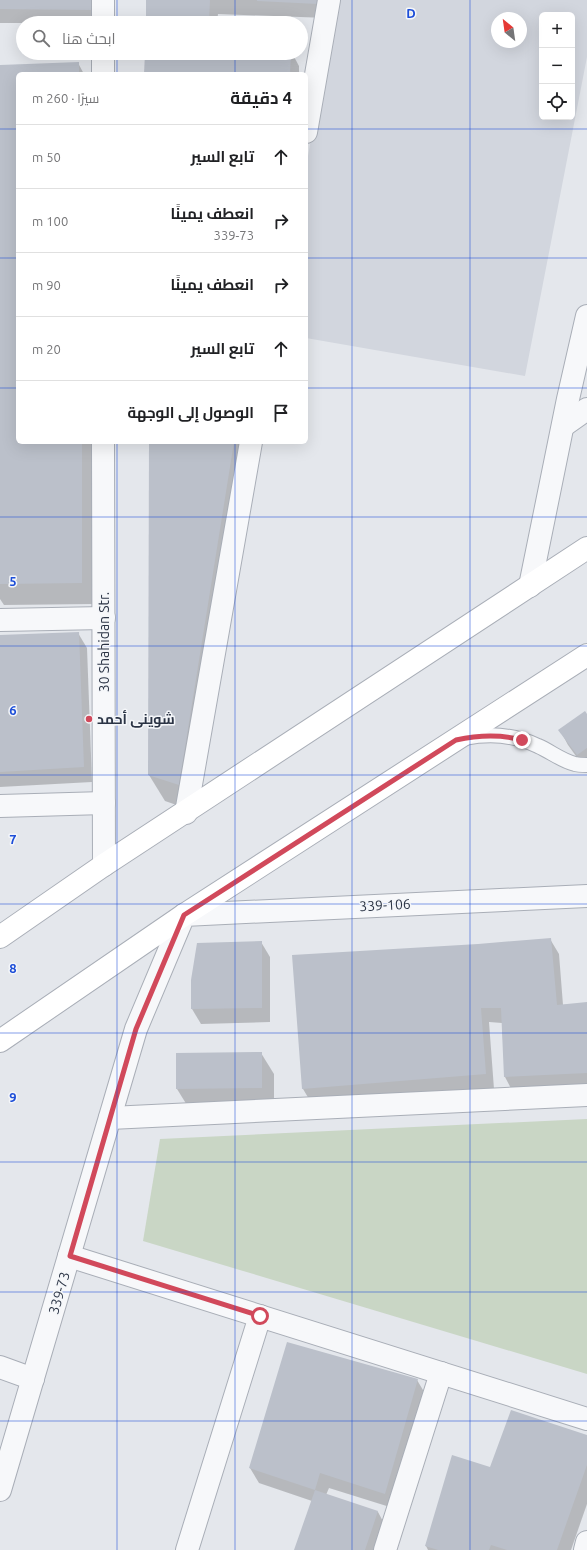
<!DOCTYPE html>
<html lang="ar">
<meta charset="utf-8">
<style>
body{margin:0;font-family:Ubuntu,Cairo,sans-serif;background:#f2f2f2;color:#202124;direction:rtl}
.controls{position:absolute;right:12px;top:12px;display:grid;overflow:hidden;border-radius:6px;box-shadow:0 4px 16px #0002}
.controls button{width:36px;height:36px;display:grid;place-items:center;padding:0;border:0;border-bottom:1px solid #e0e0e0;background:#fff;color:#202124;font:20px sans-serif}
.compass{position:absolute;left:491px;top:12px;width:36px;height:36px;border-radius:50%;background:#fff;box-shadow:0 4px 16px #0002;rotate:331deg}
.stop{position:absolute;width:12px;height:12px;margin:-9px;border:3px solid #d1495b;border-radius:50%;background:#fff}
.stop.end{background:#d1495b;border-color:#fff;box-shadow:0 1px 4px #0008}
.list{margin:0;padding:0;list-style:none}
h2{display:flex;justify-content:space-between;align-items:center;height:52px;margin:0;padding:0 16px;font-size:17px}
h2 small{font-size:13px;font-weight:400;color:#757577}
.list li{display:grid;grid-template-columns:26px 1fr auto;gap:12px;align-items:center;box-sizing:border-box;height:64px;padding:0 16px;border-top:1px solid #e0e0e0}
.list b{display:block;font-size:15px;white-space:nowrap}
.list p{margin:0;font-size:13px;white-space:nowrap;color:#757577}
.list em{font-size:13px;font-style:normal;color:#757577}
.icon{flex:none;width:22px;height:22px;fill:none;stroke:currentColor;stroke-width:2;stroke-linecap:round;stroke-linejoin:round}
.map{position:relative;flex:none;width:587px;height:1550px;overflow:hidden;direction:ltr}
.search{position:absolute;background:#fff;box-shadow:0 4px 16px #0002;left:16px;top:16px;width:292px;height:44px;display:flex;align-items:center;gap:10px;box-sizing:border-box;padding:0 14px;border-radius:22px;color:#757577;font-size:15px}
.panel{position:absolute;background:#fff;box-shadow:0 4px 16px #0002;left:16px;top:72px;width:292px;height:372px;border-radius:6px;direction:rtl}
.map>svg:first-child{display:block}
.built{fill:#d2d6de;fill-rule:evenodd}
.green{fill:#c9d6c5}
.shadow{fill:#0003}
.building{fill:#bbc0ca}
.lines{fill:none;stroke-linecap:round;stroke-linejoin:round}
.service-casing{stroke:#a9aeb7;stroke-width:16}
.minor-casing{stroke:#a9aeb7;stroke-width:24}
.secondary-casing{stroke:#a9aeb7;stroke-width:24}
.service{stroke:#f7f8fa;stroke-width:14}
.minor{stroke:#f7f8fa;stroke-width:22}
.secondary{stroke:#fff;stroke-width:22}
.route{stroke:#d1495b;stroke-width:5}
.grid{fill:none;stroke:#1d4ed8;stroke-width:1;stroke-opacity:0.55}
.poi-dot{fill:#d1495b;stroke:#f4f6f9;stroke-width:1.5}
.labels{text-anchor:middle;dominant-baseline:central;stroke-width:3;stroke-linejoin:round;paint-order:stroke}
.street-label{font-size:14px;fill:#2b3445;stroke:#f4f6f9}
.poi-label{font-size:14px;font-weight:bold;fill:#2b3445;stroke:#f4f6f9;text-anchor:start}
.grid-label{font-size:13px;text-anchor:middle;font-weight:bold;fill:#1d4ed8;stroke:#f4f6f9;stroke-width:3;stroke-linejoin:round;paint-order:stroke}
</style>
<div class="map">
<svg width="587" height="1550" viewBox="0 0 587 1550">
<rect width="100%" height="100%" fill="#e4e7ec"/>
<path class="built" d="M336 0H587V57L525 376 306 338V167ZM542 15H572V117H542ZM497 18H521V42H497Z"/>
<path class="green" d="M587 1119V1374L143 1241 160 1139Z"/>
<g class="shadow">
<rect x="0" y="0" width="99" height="23"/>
<path d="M147 0H327L326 18 218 14 217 23H147Z"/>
<path d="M146 53H292L299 66V74H145Z"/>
<path d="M78 63 84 74H18V442H94V604L4 605 0 599V66Z"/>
<path d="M150 442H253L194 811 165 801 149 775Z"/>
<path d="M78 633 87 648 92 782 0 787V636Z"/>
<path d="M587 716V769L586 770 568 745 560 730Z"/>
<path d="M550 939 559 954 563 1005 587 1003V1088L513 1092 505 1077 502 1023 489 1022 494 1089 312 1104 303 1089 293 956 479 945Z"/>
<path d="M261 942 270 957V1022L201 1024 192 1009Z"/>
<path d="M261 1053 274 1074V1109L190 1110 177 1089Z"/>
<path d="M417 1380 426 1395 393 1508 329 1488 326 1495 378 1512 386 1527 378 1550H295L312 1501 259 1483 250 1468Z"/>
<path d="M587 1437V1504L571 1550H428L426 1546 491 1469Z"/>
</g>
<g class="building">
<path d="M0 0H91V10L0 9Z"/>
<path d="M146 0H210L209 23H146Z"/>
<path d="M257 0H318V4L257 1Z"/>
<path d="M145 53H291L290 74H144Z"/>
<path d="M79 62V74H18V442H82V583L0 584V65Z"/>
<path d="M149 442H234L179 785 148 775Z"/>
<path d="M79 632 84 767 0 772V635Z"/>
<path d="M585 711 587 714V748L577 755 558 730Z"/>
<path d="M551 938 557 1005 587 1002V1073L504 1077 501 1008H481L486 1074 302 1089 292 955 478 944Z"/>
<path d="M262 941V1008L191 1009V980L197 943Z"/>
<path d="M262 1052V1088L176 1089V1053Z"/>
<path d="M287 1342 418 1379 385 1494 320 1473 315 1490 249 1468Z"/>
<path d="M511 1410 587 1435V1465L557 1550H507L491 1545 489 1550H438L425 1546 452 1455 490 1467Z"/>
<path d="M315 1490 378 1511 365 1550H294Z"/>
</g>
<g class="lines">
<g class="service-casing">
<path id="service" d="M465 738C490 733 515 735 538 746 550 751 562 761 575 764 578 765 583 765 587 765"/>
</g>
<g class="minor-casing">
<g id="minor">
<path d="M103 0V23"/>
<path d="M103 53V74"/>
<path d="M306 132 329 0"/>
<path d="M563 426 587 409"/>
<path d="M103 442 104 865"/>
<path d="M530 586 568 399 587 316"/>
<path d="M0 620 104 618"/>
<path d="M0 806 104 803"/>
<path d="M186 813 251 442"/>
<path d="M110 1118 587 1095"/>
<path d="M69 1256 587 1419"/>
<path d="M0 1367 33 1379"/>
<path d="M0 1490 136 1029 184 915 587 896"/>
<path d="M187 1550 260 1316"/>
<path d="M385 1550 441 1373"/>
<path d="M585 1550 587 1542"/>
</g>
</g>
<g class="secondary-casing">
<g id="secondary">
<path d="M0 937 104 865 587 548"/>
<path d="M0 1041 184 915 587 655"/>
</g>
</g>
<use href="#service" class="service"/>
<use href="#minor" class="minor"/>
<use href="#secondary" class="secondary"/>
</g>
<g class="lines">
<path class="route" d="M260 1316 70 1256 136 1029 184 915 456 740C479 735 499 734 522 740"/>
</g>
<path class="grid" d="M117 0V23M235 0V23M352 0V1550M470 0V1550M117 53V74M235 53V74M0 129H18M306 129H587M0 258H18M306 258H587M0 388H18M306 388H587M117 442V1550M235 442V1550M0 517H587M0 646H587M0 775H587M0 904H587M0 1033H587M0 1162H587M0 1292H587M0 1421H587"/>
<circle class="poi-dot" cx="89" cy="719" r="4"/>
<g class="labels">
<g class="street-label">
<text transform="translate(104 642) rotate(-90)">30 Shahidan Str.</text>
<text transform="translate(385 905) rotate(-3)">339-106</text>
<text transform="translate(59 1293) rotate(-74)">339-73</text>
</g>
<g class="poi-label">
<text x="97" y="719">شوینی أحمد</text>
</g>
</g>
<g class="grid-label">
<text x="411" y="18">D</text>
<text x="13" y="586">5</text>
<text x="13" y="715">6</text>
<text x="13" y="844">7</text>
<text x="13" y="973">8</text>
<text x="13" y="1102">9</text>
</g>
</svg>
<div class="controls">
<button>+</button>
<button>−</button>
<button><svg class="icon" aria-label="locate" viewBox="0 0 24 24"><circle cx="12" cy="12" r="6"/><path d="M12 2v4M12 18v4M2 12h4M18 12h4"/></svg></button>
</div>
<svg class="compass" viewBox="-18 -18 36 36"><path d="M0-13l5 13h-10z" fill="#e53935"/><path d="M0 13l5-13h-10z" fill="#757577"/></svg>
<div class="stop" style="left:260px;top:1316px"></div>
<div class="stop end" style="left:522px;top:740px"></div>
<div class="search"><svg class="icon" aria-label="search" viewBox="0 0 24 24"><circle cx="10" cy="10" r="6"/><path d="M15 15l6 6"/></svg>ابحث هنا</div>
<section class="panel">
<h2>4 دقيقة<small>سيرًا · 260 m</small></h2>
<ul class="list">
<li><svg class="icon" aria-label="ahead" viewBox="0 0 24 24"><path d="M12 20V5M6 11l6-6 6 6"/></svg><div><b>تابع السير</b></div><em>50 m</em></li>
<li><svg class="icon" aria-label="right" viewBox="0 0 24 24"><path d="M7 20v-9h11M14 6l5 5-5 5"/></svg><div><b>انعطف يمينًا</b><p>339-73</p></div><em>100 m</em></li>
<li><svg class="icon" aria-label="right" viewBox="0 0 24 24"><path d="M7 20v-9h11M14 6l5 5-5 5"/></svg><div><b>انعطف يمينًا</b></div><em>90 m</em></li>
<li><svg class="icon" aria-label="ahead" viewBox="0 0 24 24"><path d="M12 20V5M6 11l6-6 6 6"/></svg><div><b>تابع السير</b></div><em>20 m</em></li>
<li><svg class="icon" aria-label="arrive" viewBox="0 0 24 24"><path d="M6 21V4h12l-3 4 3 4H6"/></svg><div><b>الوصول إلى الوجهة</b></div></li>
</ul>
</section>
</div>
